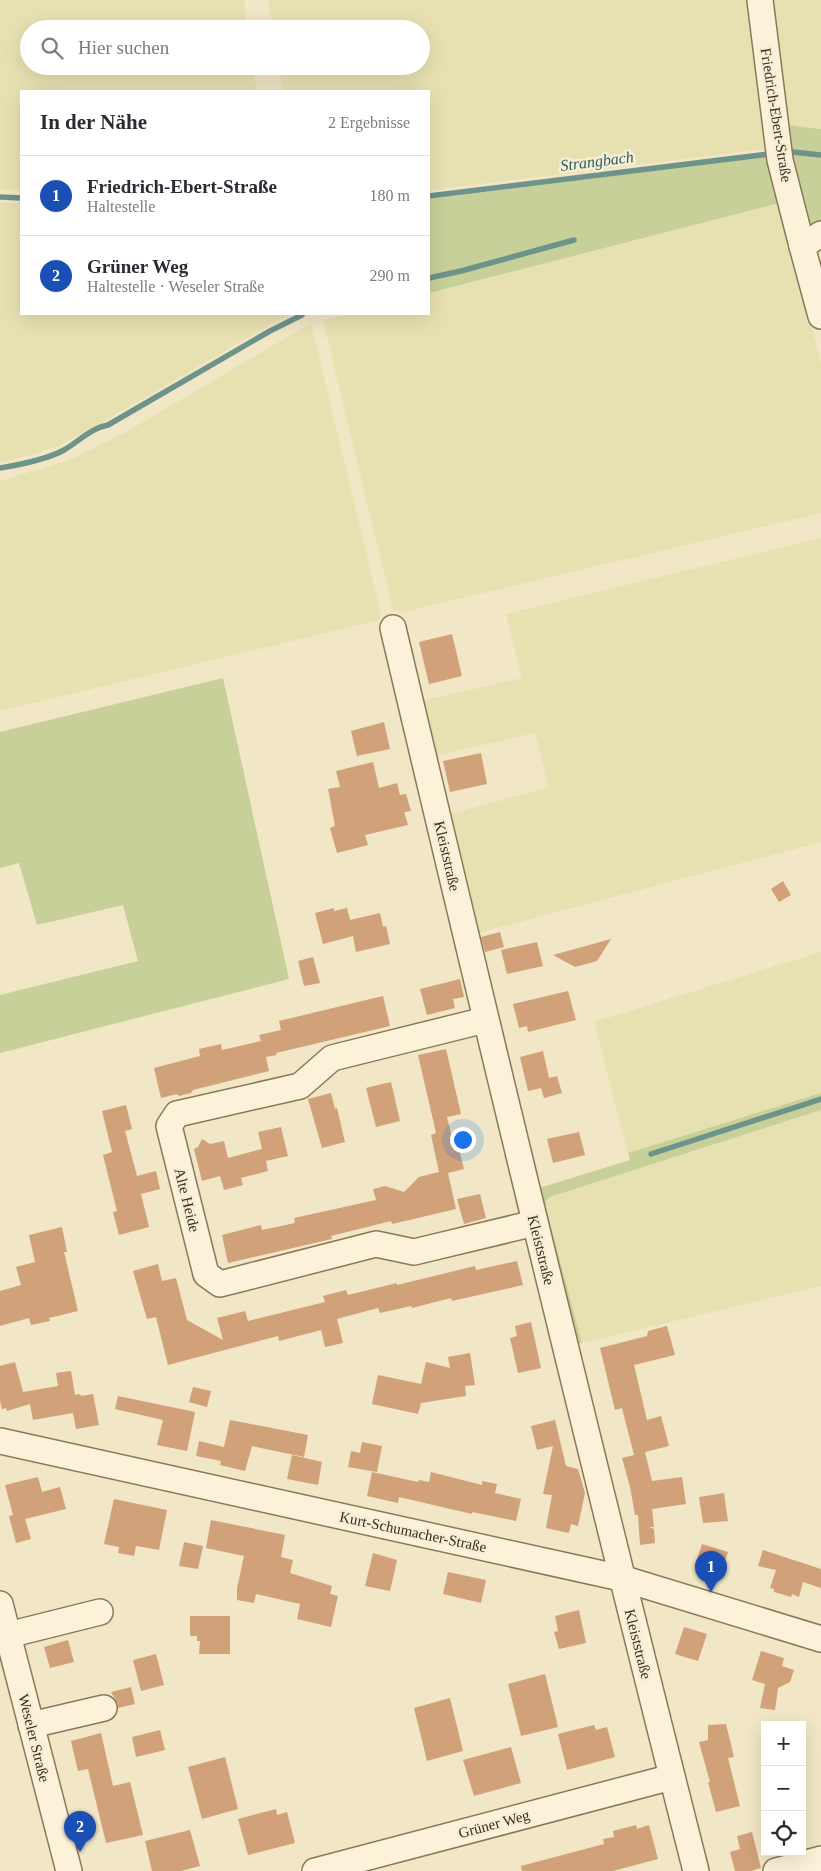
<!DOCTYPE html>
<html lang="de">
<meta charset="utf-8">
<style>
body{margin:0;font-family:"Times New Roman",serif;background:#f2f2f3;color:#2b2b33}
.controls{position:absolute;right:15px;bottom:15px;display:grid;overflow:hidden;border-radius:0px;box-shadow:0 5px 20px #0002}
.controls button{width:45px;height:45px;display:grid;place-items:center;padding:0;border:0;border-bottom:1px solid #e1e1e2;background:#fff;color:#2b2b33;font:25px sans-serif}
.you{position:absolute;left:462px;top:1139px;width:18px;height:18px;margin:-12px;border:4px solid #fff;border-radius:50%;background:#1a73e8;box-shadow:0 0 0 8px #1a73e833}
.badge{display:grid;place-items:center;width:32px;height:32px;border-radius:50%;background:#db2777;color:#fff;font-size:16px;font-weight:700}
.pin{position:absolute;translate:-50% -41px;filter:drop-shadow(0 1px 2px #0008)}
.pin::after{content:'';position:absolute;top:26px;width:18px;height:15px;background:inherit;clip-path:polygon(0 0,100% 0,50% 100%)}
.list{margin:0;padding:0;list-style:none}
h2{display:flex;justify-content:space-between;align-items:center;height:65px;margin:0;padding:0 20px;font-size:21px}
h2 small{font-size:16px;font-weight:400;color:#7c7c81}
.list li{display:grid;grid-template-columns:32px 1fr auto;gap:15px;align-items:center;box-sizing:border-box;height:80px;padding:0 20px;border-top:1px solid #e1e1e2}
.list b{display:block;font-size:19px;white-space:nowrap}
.list p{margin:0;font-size:16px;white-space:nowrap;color:#7c7c81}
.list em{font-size:16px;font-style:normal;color:#7c7c81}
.icon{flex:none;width:28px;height:28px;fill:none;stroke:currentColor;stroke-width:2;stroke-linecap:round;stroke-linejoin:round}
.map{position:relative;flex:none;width:821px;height:1871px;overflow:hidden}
.search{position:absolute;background:#fff;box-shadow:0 5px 20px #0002;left:20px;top:20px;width:410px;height:55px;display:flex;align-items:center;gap:12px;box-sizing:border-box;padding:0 18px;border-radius:28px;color:#7c7c81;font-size:19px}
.panel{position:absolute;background:#fff;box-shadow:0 5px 20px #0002;left:20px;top:90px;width:410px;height:225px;border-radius:0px}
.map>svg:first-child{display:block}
.farmland{fill:#e7e1b2}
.green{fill:#c7d098}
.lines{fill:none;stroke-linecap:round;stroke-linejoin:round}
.stream{stroke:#6d938b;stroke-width:5.5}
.building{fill:#d1a179}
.minor-casing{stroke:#8d775a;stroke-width:28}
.minor{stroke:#fbf2d9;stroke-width:25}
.labels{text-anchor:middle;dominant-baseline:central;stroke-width:5;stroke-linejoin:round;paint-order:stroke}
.street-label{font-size:15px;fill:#3c2e1e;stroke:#f7efd5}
.water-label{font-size:16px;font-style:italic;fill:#2d5d5c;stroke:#f7efd5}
</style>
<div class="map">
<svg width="821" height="1871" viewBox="0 0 821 1871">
<rect width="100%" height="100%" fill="#f1e6c5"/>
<g class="farmland">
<path d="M0 0H244L248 29H29V66H253L257 91H21V190L0 189Z"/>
<path d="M268 0H748L766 149 429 190V91H283L279 66H421V29H273Z"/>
<path d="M771 0H821V129L787 125Z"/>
<path d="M0 203H21V314H289L94 427 58 446 34 454 0 463Z"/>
<path d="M780 203 821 364V513L407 611 399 612 393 610 323 320 348 314H429V293Z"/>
<path d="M311 323 381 615 379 620 0 711V481L70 460 126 432Z"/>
<path d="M821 538V842L474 934 447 815 549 787 535 733 434 756 421 701 522 678 506 614Z"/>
<path d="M821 952V1093L628 1153 594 1022Z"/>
<path d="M821 1110V1286L582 1343 546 1208V1201L550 1197Z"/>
</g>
<g class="green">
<path d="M787 125 821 129V225C816 225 810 226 806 222 792 211 789 145 787 125Z"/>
<path d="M770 156 780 203 429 293V199Z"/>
<path d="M223 678 289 979 0 1053V995L138 961 123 905 37 925 19 863 0 868V732Z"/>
<path d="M821 1093V1110L550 1197 546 1201V1208L582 1343 575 1345 536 1189 630 1160 628 1153Z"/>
</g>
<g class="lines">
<g class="stream">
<path d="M793 152 821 155"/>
<path d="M429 196 769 154"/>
<path d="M0 197 21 198"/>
<path d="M429 278 461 271 574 240"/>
<path d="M0 468C18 465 48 459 64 450 78 442 91 428 108 425L270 331 302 315"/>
<path d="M651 1154 821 1099"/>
</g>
</g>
<g class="building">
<path d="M452 634 462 676 429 684 419 642Z"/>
<path d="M384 722 390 749 357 756 351 731Z"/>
<path d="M481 753 487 784 450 792 443 761Z"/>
<path d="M373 762 379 788 397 783 400 795 406 794 411 811 404 812 408 825 365 835 368 845 337 853 330 828 335 826 328 789 340 787 336 771Z"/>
<path d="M783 881 791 895 779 902 771 889Z"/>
<path d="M334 908V911L347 908 350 920 380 913 383 927 386 926 390 944 356 952 353 936 323 944 315 913Z"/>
<path d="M500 932 504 947 485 952 481 937Z"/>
<path d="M611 939 597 961 575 967 553 955Z"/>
<path d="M537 942 543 966 507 974 501 950Z"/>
<path d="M313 957 320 983 304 986 298 961Z"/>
<path d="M460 979 464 997 453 999 455 1008 427 1015 420 989Z"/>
<path d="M568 991 576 1020 528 1032 527 1026 519 1028 513 1004Z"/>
<path d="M383 996 390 1026 276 1053 277 1055 266 1057 269 1071 193 1090 191 1093 179 1096 177 1094 161 1098 154 1068 200 1056 199 1049 221 1044 222 1050 261 1041 259 1035 281 1030 279 1021Z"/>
<path d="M446 1049 461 1114 447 1117 454 1146 458 1145 464 1169 448 1173 456 1209 392 1224 391 1221 331 1236 332 1239 228 1263 222 1235 261 1225 262 1230 295 1223 294 1218 376 1200 373 1189 385 1186 404 1192 419 1177 439 1172 431 1135 436 1133 418 1055Z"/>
<path d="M543 1051 549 1078 557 1076 562 1093 544 1098 541 1088 528 1091 520 1057Z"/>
<path d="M391 1082 400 1121 376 1127 366 1088Z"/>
<path d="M331 1093 335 1109 337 1108 345 1142 322 1148 308 1099Z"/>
<path d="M126 1105 132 1129 125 1131 137 1176 156 1171 160 1189 141 1194 149 1227 119 1235 113 1212 117 1211 103 1155 112 1152 102 1111Z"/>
<path d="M281 1127 288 1156 266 1161 268 1171 241 1178 243 1185 224 1190 220 1176 202 1181 194 1149 198 1147 202 1139 210 1144 224 1141 228 1158 262 1149 258 1132Z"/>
<path d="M579 1132 585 1155 553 1163 547 1139Z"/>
<path d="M480 1194 486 1218 464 1224 457 1199Z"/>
<path d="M62 1227 67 1252H64L78 1311 49 1318 50 1321 31 1325 29 1318 0 1326V1291L21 1285 16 1267 35 1262 29 1235Z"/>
<path d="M517 1261 523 1285 452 1301 451 1298 412 1308 411 1306 380 1313 378 1308 337 1319 343 1343 325 1347 321 1330 279 1341 278 1336 168 1365 156 1317 147 1319 133 1271 158 1264 162 1281 176 1278 187 1320 223 1340 217 1318 245 1311 248 1321 325 1302 323 1296 346 1290 348 1295 397 1283V1285L475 1266 476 1270Z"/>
<path d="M531 1322 541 1368 518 1373 510 1338 517 1336 515 1326Z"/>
<path d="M667 1326 675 1355 634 1365 647 1420 661 1416 669 1446 645 1452 652 1481 682 1477 686 1504 652 1509 654 1527H649L654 1529 655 1543 640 1545 638 1515H635L630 1487 622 1458 634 1455 622 1408 615 1410 600 1348 647 1336 648 1331Z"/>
<path d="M470 1353 475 1385 465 1386 466 1396 421 1403 418 1414 372 1404 378 1375 421 1384 426 1362 450 1368 448 1357Z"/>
<path d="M15 1362 23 1392 58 1386 56 1373 71 1371 75 1395 80 1394 81 1396 93 1394 99 1425 76 1429 73 1413 33 1420 30 1404 7 1411 6 1408 2 1409 0 1401V1366Z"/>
<path d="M193 1387 211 1391 207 1407 189 1402Z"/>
<path d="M118 1396 195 1412 187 1451 157 1445 163 1420 115 1409Z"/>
<path d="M230 1420 308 1435 304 1457 252 1446 245 1471 220 1465 221 1461 196 1456 199 1441 224 1447Z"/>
<path d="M555 1420 566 1466 578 1469 585 1493 578 1526 571 1524 569 1533 546 1528 552 1495 543 1494 553 1446 537 1450 531 1426Z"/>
<path d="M362 1442 382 1446 377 1472 348 1467 351 1451 360 1453Z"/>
<path d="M292 1455 322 1462 318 1485 287 1479Z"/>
<path d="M372 1472 418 1482 419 1480 429 1482 431 1472 482 1485V1481L497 1484 495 1493 521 1499 516 1521 472 1512V1514L399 1497 398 1503 367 1496Z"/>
<path d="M38 1477 42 1492 60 1487 66 1509 25 1519 31 1539 16 1543 9 1516 13 1515 5 1485Z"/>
<path d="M724 1493 728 1521 703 1523 699 1497Z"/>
<path d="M114 1499 167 1510 159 1550 136 1546 134 1556 118 1553 119 1547 104 1544Z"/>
<path d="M211 1520 285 1535 281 1557 293 1560 290 1573 332 1586 330 1594 338 1596 331 1627 297 1619 300 1604 256 1594 254 1603 237 1600V1588L244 1556 206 1548Z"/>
<path d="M184 1542 203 1546 198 1569 179 1566Z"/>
<path d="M702 1544 728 1552 721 1573 695 1565Z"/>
<path d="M763 1550 821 1569V1588L803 1582 799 1597 792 1594 791 1597 774 1592V1589L770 1588 776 1570 758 1566Z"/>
<path d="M373 1553 397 1560 390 1591 365 1586Z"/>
<path d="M448 1572 486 1580 481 1603 443 1594Z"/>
<path d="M579 1610 586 1643 559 1649 554 1632 558 1631 555 1616Z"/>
<path d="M190 1616H230V1654H199L200 1641H197V1636H190Z"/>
<path d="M684 1627 707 1634 698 1661 675 1654Z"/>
<path d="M68 1640 74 1662 50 1668 44 1647Z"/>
<path d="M761 1651 784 1658 782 1666 794 1670 790 1682 778 1688 775 1710 760 1708 765 1684 752 1680Z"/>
<path d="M156 1654 164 1685 141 1691 133 1660Z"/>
<path d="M545 1674 558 1727 521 1736 508 1684Z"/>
<path d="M131 1687 135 1704 118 1708V1704L111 1692Z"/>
<path d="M450 1698 463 1751 427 1761 414 1708Z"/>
<path d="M726 1724 734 1757 728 1758 740 1806 716 1812 708 1782H710L699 1742 708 1740V1725Z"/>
<path d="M594 1725 596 1730 607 1727 615 1757 567 1770 558 1734Z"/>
<path d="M160 1730 165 1750 136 1757 132 1737Z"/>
<path d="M101 1733 113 1786 130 1782 143 1835 106 1843 88 1769 78 1771 71 1741Z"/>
<path d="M511 1747 521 1783 474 1796 463 1760Z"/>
<path d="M225 1757 238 1809 202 1819 188 1767Z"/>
<path d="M276 1809 277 1815 287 1812 295 1843 248 1855 238 1819Z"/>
<path d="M636 1825 637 1829 649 1825 658 1859 613 1871H522L521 1866 604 1844 603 1839 614 1837 613 1831Z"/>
<path d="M190 1830 200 1866 181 1871H152L145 1841Z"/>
<path d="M752 1832 761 1868 751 1871H735L730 1852 740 1849 737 1836Z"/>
</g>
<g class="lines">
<g class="minor-casing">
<g id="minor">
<path d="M760 0 780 160 802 246 821 316"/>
<path d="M802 246 821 234"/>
<path d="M393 628C491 1043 591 1458 696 1871"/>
<path d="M485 1020 332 1058 300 1086 177 1114 169 1126 206 1274 220 1284 376 1244 414 1252 535 1223"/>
<path d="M0 1441 621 1578 821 1639"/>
<path d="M0 1604 69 1871"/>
<path d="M8 1635 100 1612"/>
<path d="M31 1725 104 1708"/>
<path d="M315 1871 672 1777"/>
<path d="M776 1871 821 1859"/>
</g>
</g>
<use href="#minor" class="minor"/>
</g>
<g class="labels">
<g class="street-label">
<text transform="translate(776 115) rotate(81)">Friedrich-Ebert-Straße</text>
<text transform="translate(447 856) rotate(77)">Kleiststraße</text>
<text transform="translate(187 1200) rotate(76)">Alte Heide</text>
<text transform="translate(541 1250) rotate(76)">Kleiststraße</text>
<text transform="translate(413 1532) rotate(12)">Kurt-Schumacher-Straße</text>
<text transform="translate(638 1644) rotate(76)">Kleiststraße</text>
<text transform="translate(34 1738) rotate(76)">Weseler Straße</text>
<text transform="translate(494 1824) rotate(-15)">Grüner Weg</text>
</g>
<g class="water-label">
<text transform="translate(597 161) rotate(-7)">Strangbach</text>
</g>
</g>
</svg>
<div class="controls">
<button>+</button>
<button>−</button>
<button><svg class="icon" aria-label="locate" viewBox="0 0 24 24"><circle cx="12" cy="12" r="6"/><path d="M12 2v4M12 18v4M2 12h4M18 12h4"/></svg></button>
</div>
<div class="you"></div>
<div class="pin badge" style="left:711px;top:1592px;background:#1a4fb4">1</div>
<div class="pin badge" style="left:80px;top:1852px;background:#1a4fb4">2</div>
<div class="search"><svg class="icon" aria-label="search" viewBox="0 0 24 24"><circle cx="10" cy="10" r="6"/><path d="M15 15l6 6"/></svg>Hier suchen</div>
<section class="panel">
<h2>In der Nähe<small>2 Ergebnisse</small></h2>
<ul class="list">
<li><span class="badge" style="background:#1a4fb4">1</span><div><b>Friedrich-Ebert-Straße</b><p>Haltestelle</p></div><em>180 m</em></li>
<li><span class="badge" style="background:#1a4fb4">2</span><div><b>Grüner Weg</b><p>Haltestelle · Weseler Straße</p></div><em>290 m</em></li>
</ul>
</section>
</div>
